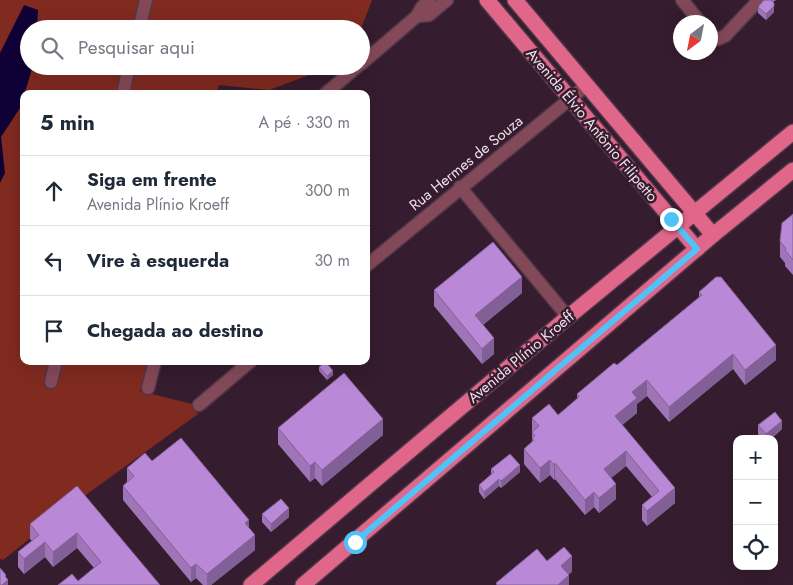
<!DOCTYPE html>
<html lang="pt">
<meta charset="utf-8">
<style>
body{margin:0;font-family:Jost,sans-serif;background:#f6f6f7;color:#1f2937}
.controls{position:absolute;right:15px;bottom:15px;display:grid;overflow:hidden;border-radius:10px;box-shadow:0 5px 20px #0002}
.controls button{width:45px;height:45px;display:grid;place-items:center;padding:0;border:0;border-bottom:1px solid #e0e1e3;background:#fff;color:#1f2937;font:25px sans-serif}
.compass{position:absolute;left:673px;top:15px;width:45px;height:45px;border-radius:50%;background:#fff;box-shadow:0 5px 20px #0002;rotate:212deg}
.stop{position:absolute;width:15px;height:15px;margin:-11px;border:4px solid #4fc3f7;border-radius:50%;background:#fff}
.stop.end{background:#4fc3f7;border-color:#fff;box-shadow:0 1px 5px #0008}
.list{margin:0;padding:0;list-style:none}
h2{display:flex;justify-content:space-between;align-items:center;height:65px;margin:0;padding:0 20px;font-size:21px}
h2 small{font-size:16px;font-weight:400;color:#747a83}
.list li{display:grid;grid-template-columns:32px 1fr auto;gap:15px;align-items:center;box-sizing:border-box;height:70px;padding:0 20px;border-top:1px solid #e0e1e3}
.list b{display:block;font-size:19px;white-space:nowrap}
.list p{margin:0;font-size:16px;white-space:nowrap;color:#747a83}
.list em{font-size:16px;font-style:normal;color:#747a83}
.icon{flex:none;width:28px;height:28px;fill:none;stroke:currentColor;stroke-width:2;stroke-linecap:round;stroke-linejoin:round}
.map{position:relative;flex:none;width:793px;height:585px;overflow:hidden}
.search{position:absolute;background:#fff;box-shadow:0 5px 20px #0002;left:20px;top:20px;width:350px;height:55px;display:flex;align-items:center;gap:12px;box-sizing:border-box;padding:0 18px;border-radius:28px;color:#747a83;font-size:19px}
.panel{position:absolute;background:#fff;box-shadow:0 5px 20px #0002;left:20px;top:90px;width:350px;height:275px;border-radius:10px}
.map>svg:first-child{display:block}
.green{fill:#802a20}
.water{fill:#100036}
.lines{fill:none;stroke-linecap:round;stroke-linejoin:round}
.minor-casing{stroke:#4f3748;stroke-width:15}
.major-casing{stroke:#4f3748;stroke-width:18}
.minor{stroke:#844958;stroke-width:12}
.major{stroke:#e0678a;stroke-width:15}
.wall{fill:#9f75b8}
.shaded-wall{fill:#825f96}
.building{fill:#b988d6;stroke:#825f96}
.route{stroke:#4fc3f7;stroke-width:6}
.labels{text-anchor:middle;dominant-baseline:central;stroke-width:5;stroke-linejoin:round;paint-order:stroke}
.street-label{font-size:15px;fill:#f0dfea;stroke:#351c2e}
</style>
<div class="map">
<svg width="793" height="585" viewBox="0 0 793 585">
<rect width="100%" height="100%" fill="#351c2e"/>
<path class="green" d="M0 0H372L361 29H29V66H326L320 71 269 90 219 85 216 94H24V361H148L140 391 192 404 198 414 76 502 3 560 0 559Z"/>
<path class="water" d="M24 5 38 10 37 29H29V66H33L20 108 1 137 5 173 0 183V53Z"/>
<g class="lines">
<g class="minor-casing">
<g id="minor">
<path d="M682 0 700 22"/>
<path d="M417 16 429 15 447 0"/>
<path d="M139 29 146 0"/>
<path d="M710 35 718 39 725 36 759 0"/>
<path d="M361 64 417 16 422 7 430 0"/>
<path d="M123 94 129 66"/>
<path d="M325 94 358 66"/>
<path d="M460 187 568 317"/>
<path d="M366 266 587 85"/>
<path d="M51 382 56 361"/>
<path d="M148 388 155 361"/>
<path d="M199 405 251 361"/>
</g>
</g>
<g class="major-casing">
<g id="major">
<path d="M487 0 697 249"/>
<path d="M515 0 713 235"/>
<path d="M251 585 568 317 793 132"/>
<path d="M303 585 713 235 793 170"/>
</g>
</g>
<use href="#minor" class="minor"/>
<use href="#major" class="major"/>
</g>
<g class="wall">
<path d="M764 0H776L773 2 774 9V12L766 20 758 13V7Z"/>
<path d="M793 214V275L785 266V263L780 257V241Z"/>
<path d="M434 290 522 293 483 325 494 354 482 364 434 306Z"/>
<path d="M699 292 776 360 745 385 733 369 669 422 647 396 637 404V413L622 425 675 503 647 526 642 520V505L652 497 626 466 611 478 616 499 599 513 594 507 585 515 555 479 554 480 550 475 540 483 524 464V449L532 442V418L558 415 577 399V394L617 365 699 297Z"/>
<path d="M319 367 333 375 327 380 319 371Z"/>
<path d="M758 425 782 429 771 439H762L758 434Z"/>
<path d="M278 428 383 435 322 486 315 478 310 482 278 444Z"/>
<path d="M127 468 249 528 255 550 211 585H203L196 578 191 582 123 500V486L127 482Z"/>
<path d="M491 469 520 472 501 488 499 486 484 499 479 492V485L491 475Z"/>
<path d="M77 486 160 585 78 581 94 568 77 548 53 567 45 557 24 574 18 567V552L32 541 30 539V524Z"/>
<path d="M262 514 289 517 271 532 262 522Z"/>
</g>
<g class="shaded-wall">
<path d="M774 3V12L766 20V14Z"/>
<path d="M522 277V293L475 331V315Z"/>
<path d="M494 338V354L482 364V349Z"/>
<path d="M776 345V360L745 385V370Z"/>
<path d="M733 354V369L669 422V407Z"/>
<path d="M333 371V375L327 380V376Z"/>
<path d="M647 380V396L637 404V413L615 431V416L632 392Z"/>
<path d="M383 419V435L322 486V470Z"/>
<path d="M782 421V429L771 439H766V434Z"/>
<path d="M626 451V466L604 484V469Z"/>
<path d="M550 460V475L540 483V468Z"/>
<path d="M315 462V478L310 482V466Z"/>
<path d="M555 463V479L554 480V465Z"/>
<path d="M520 465V472L501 488V481Z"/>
<path d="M499 479V486L484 499V492Z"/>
<path d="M616 484V499L599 513V498Z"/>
<path d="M675 488V503L647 526V511Z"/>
<path d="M594 492V507L585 515V500Z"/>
<path d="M289 508V517L271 532V524Z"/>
<path d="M249 520V534L245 523Z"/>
<path d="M77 533V548L53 567V552Z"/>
<path d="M255 535V550L211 585H207V574Z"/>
<path d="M45 542V557L24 574V559Z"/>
<path d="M572 556V572L561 581V566Z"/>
<path d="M196 564V578L191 582V568Z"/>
<path d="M6 575V581L8 580V585H2L5 576Z"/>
<path d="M569 575V585H558Z"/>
</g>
<g class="building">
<path d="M764 0H771L774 3V6L766 14 758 7Z"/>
<path d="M793 214V260L785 250 786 249 780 241 782 223Z"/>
<path d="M493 242 522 277 475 315 494 338 482 349 434 290Z"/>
<path d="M716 277H721L776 345 745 370 733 354 669 407 647 380 632 392 637 398 615 416 675 488 647 511 642 505 659 491 626 451 604 469 616 484 599 498 594 492 585 500 555 463 554 465 550 460 540 468 524 449 534 440 532 439 535 436 532 432 539 426 532 418 549 404 558 415 579 397 577 394 614 363 617 365 702 295 699 292Z"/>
<path d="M326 362 333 371 327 376 319 367Z"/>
<path d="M344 373 383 419 322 470 315 462 310 466 278 428Z"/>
<path d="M775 412 782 421 766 434 758 425Z"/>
<path d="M181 438 249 520 245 523 255 535 207 574 196 564 191 568 123 486 134 476 127 468 145 453 152 461Z"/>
<path d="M510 454 520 465 501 481 499 479 484 492 479 485 494 472 491 469Z"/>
<path d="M77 486 160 585H58L72 574 78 581 101 562 77 533 53 552 45 542 24 559 18 552 39 535 30 524Z"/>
<path d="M281 499 289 508 271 524 262 514Z"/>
<path d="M564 547 572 556 561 566 569 575 558 585H497L496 583 537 549 547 561Z"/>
<path d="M0 568 6 575 5 576 8 580 2 585H0Z"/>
</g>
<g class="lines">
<path class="route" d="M355 542 697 249 671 219"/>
</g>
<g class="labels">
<g class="street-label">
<text transform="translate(592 125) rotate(50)">Avenida Élvio Antônio Filipetto</text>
<text transform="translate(466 163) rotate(-39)">Rua Hermes de Souza</text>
<text transform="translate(521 357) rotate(-40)">Avenida Plínio Kroeff</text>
</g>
</g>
</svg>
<div class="controls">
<button>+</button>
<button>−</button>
<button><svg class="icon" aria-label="locate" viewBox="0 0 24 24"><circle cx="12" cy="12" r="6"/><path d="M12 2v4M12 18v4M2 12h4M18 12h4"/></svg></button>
</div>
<svg class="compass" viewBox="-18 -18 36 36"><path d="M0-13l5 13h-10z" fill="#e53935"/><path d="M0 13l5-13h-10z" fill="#747a83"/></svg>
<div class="stop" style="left:355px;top:542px"></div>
<div class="stop end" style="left:671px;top:219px"></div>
<div class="search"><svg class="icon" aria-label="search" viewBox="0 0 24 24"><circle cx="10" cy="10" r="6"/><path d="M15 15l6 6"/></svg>Pesquisar aqui</div>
<section class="panel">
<h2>5 min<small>A pé · 330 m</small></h2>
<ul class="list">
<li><svg class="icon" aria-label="ahead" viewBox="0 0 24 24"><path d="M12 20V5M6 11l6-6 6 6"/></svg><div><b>Siga em frente</b><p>Avenida Plínio Kroeff</p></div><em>300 m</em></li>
<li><svg class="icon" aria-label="left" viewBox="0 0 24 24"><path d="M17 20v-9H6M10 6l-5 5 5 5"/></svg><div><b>Vire à esquerda</b></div><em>30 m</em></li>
<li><svg class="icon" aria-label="arrive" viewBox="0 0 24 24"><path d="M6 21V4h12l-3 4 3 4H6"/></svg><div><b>Chegada ao destino</b></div></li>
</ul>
</section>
</div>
